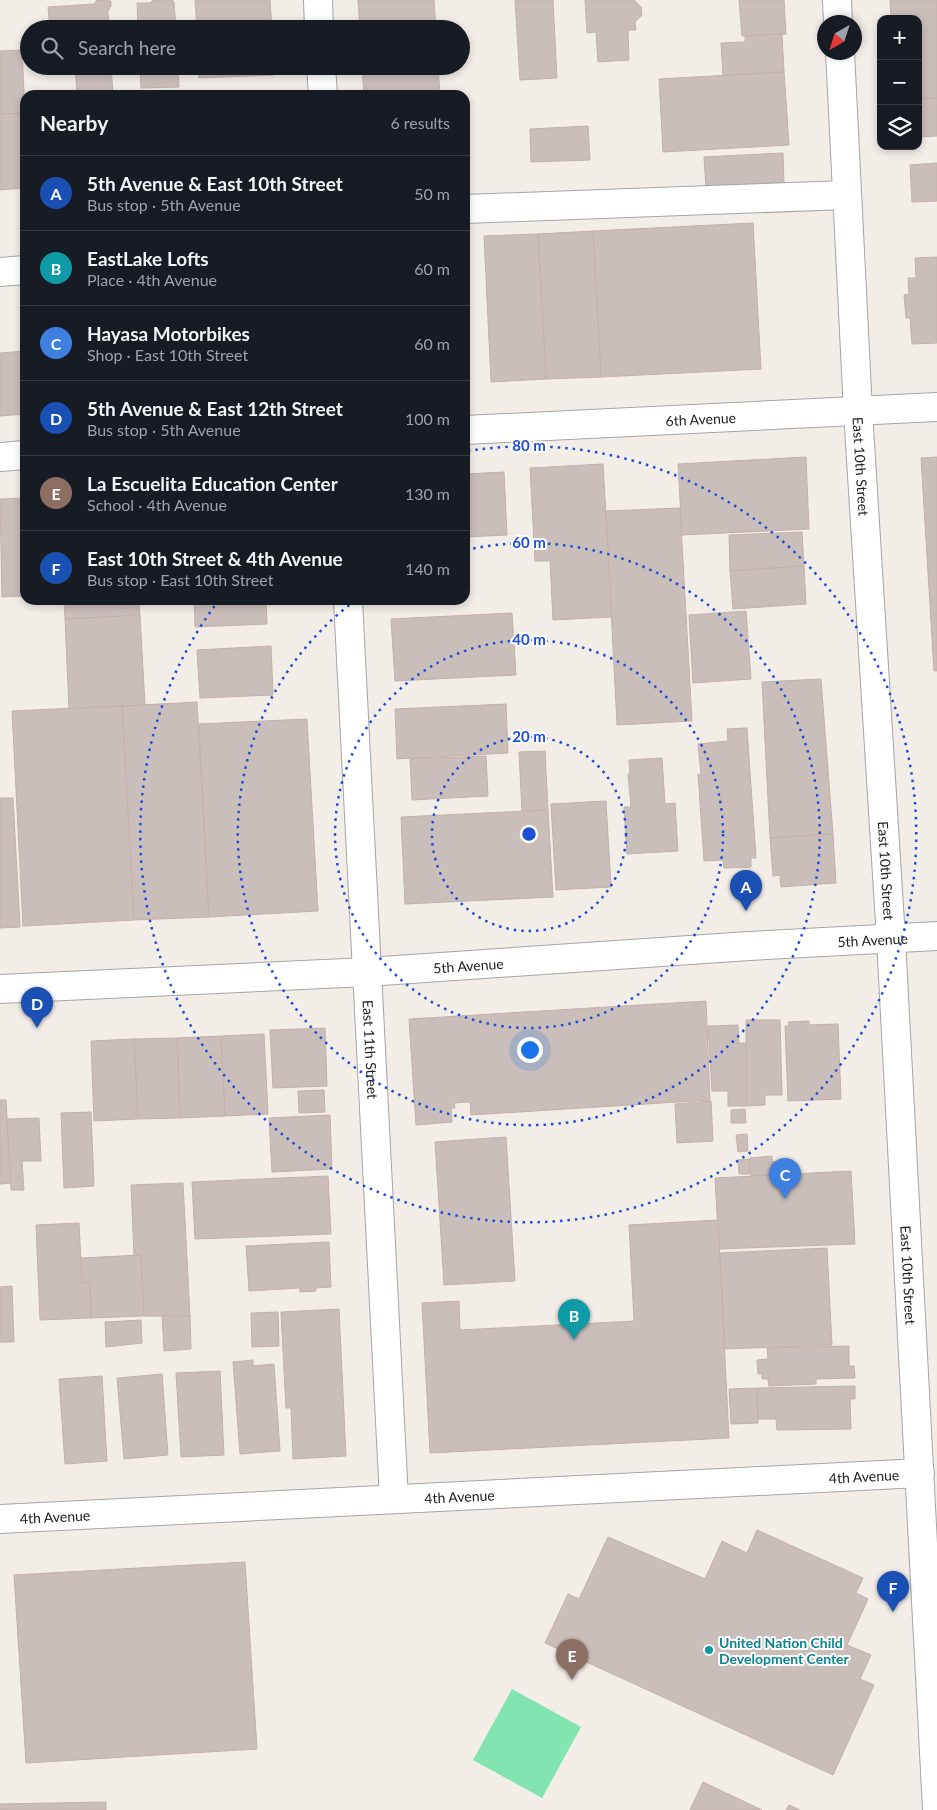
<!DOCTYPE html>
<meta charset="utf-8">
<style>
body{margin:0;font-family:Lato,sans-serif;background:#242831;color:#f1f3f6}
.controls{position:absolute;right:15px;top:15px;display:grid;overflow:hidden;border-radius:10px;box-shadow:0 2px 8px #0003}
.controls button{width:45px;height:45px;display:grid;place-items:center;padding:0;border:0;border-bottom:1px solid #363941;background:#171b24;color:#f1f3f6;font:25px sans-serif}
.compass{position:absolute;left:817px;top:15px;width:45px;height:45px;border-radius:50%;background:#171b24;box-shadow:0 2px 8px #0003;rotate:219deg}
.you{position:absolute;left:529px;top:1049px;width:18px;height:18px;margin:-12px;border:4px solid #fff;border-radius:50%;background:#1a73e8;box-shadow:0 0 0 8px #1a73e833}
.badge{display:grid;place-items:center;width:32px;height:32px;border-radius:50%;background:#d2001f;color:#fff;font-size:16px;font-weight:700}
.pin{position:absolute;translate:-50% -41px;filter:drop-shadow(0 1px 2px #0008)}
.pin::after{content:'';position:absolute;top:26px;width:18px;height:15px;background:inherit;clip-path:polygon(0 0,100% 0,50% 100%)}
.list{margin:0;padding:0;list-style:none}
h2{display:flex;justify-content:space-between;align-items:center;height:65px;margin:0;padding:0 20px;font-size:21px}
h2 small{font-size:16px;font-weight:400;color:#9ea1a6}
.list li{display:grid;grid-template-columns:32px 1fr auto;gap:15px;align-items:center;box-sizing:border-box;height:75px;padding:0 20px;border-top:1px solid #363941}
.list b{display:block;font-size:19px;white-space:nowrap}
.list p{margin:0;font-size:16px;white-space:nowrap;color:#9ea1a6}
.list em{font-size:16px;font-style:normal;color:#9ea1a6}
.icon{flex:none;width:28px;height:28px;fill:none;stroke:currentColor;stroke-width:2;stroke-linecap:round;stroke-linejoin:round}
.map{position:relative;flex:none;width:937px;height:1810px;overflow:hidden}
.search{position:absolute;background:#171b24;box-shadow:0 2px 8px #0003;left:20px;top:20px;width:450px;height:55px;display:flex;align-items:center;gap:12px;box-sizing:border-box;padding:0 18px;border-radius:28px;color:#9ea1a6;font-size:19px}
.panel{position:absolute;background:#171b24;box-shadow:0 2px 8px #0003;left:20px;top:90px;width:450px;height:515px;border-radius:15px}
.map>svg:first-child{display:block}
.pitch{fill:#82e4b0}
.building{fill:#cabeba;stroke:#c5b1a9}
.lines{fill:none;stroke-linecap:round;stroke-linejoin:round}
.minor-casing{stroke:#a5a5a5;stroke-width:30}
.minor{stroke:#fff;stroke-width:28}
.ring{fill:none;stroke:#1d4ed8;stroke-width:2.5;stroke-dasharray:2.5 5}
.culture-dot{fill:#0f9aa8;stroke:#fff;stroke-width:2}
.labels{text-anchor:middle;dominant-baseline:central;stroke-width:4;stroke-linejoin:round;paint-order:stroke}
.street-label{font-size:14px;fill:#212121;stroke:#fff}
.culture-label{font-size:14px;font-weight:bold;fill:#0d838f;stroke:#fff;text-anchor:start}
.centre{fill:#1d4ed8;stroke:#fff;stroke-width:2.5}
.ring-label{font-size:15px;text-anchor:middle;font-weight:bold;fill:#1d4ed8;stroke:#fff;stroke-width:4;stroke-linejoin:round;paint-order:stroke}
</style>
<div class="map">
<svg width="937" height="1810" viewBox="0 0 937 1810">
<rect width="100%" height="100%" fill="#f2ede7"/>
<path class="pitch" d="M512 1689 581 1727 542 1798 473 1760Z"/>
<g class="building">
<path d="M97 0 111 1V6L108 11 109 29H50L48 7 94 4Z"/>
<path d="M153 0H172L174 2 176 29H138L137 3H150Z"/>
<path d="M195 0H270L272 29H197Z"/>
<path d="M358 0H434L436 29H360Z"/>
<path d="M515 0H553L557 78 520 80Z"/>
<path d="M585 0H634L641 7 642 15 635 22 636 30H628L629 60 598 62 596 32 587 33Z"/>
<path d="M739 0H784L786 34 742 36Z"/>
<path d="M890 0H937V98L922 99 918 53V19H891Z"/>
<path d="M782 34 784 72 723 75 721 43 745 42V36Z"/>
<path d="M22 50 25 113 0 114V51Z"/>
<path d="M75 66H111L113 95H77Z"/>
<path d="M140 66H178L179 87 141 88Z"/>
<path d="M198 66H274V75L199 78Z"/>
<path d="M362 66H438L440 95H364Z"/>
<path d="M784 72 789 145 663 152 659 79Z"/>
<path d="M937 98V136L918 137V99Z"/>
<path d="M25 113V188L0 190V114Z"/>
<path d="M588 126 590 160 531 162 530 129Z"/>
<path d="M783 153 784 185 706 189 704 157Z"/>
<path d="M937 163V201L912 202 910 165Z"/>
<path d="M753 223 761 369 601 377 593 231Z"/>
<path d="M593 231 601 377 546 379 538 234Z"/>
<path d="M538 234 546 379 491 382 484 236Z"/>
<path d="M937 257V343L912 344 910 318H906L904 295 909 294 908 278H916L915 258Z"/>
<path d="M25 351V414L0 416V353Z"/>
<path d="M806 457 809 529 682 535 678 464Z"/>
<path d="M937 457V671H934L921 458Z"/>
<path d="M603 464 612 617 553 620 550 561H535L530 468Z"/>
<path d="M504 472 507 535 465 537V474Z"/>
<path d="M25 498V596L2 597 0 499Z"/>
<path d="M680 508 692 721 617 725 606 511Z"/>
<path d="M802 532 804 566 730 571 729 535Z"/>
<path d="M804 566 806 604 733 609 730 571Z"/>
<path d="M64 600H139L140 615 65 619Z"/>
<path d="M194 600H266L267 624 195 627Z"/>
<path d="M746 611 751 679 693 683 689 615Z"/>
<path d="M512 613 516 675 395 681 391 619Z"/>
<path d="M140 615 145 705 69 709 65 619Z"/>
<path d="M271 646 273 695 200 698 197 650Z"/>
<path d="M821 679 833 834 770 838 762 682Z"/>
<path d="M197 702 209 917 134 920 122 706Z"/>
<path d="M506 704 508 753 397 759 395 709Z"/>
<path d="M122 706 134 920 23 926 12 711Z"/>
<path d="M307 719 318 911 209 917 199 724Z"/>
<path d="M747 728 756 858H751V867L724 868 723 860 704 861 698 774 701 775 698 744 728 741 727 729Z"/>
<path d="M545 751 548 810 522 811 519 752Z"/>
<path d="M486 756 488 796 412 800 410 759Z"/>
<path d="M662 758 665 804 675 803 678 851 627 854 624 807H631L628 774H630L629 760Z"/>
<path d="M0 798H13L20 927 0 928Z"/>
<path d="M606 801 611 887 556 890 551 804Z"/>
<path d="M548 810 553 897 405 904 401 817Z"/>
<path d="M833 834 836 883 781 887 780 875 773 876 770 838Z"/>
<path d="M706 1001 710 1100 471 1115 470 1102 454 1103 455 1108H451L452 1122 416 1125 409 1019Z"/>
<path d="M746 1020H780L782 1095H765V1105L746 1106Z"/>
<path d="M809 1021V1025L838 1024 841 1099 788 1101 785 1026H789L788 1022Z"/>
<path d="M738 1025 739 1043H746V1106H728V1091H712L708 1026Z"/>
<path d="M325 1028 327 1086 273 1088 270 1030Z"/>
<path d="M264 1034 268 1114 225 1116 221 1036Z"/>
<path d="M221 1036 225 1116 180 1118 177 1038Z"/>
<path d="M177 1038 180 1118 138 1119 134 1039Z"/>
<path d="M134 1039 138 1119 94 1121 91 1041Z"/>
<path d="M324 1090 325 1112 299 1113 298 1091Z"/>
<path d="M0 1100H6L11 1183 0 1184Z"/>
<path d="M711 1101 713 1141 677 1143 675 1104Z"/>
<path d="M745 1109 746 1123H731V1110Z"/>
<path d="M91 1112 94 1186 64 1188 61 1113Z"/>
<path d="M330 1115 332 1169 272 1172 269 1118Z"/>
<path d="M39 1118 41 1161H22L24 1190H11L7 1119Z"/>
<path d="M747 1134 748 1151 738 1152 736 1135Z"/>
<path d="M506 1137 515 1281 444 1285 435 1142Z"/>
<path d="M772 1156 773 1175 751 1176 750 1158Z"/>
<path d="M749 1159 750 1174H739L738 1160Z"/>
<path d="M785 1161V1174L773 1175 772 1162Z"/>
<path d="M851 1171 855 1244 719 1249 715 1178Z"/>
<path d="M328 1176 331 1234 195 1239 192 1182Z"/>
<path d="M183 1183 190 1316H144L141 1255H134L131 1185Z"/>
<path d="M718 1220 729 1438 430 1453 422 1303 459 1301 460 1330 634 1321 629 1225Z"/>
<path d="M79 1223 82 1283 90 1282 91 1318 40 1320 36 1225Z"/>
<path d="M329 1242 331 1287 316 1288V1291L300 1292V1288L249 1291 246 1246Z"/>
<path d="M827 1248 832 1345 725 1349 720 1253Z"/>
<path d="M141 1255 144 1316 91 1318 90 1282 82 1283 81 1258Z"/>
<path d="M12 1286 14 1342H0V1287Z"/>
<path d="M339 1309 346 1456 293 1459 291 1408H286L281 1312Z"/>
<path d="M278 1312 279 1346 252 1347 251 1313Z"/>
<path d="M162 1316H190L191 1349 164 1351Z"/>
<path d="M141 1320 142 1343 106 1347 105 1322Z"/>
<path d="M849 1346V1366H854L855 1378 816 1379V1384L769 1386 768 1379H762V1374H758L757 1360 768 1359 767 1348Z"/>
<path d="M253 1360V1366L274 1364 280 1451 240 1454 233 1362Z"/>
<path d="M220 1371 224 1455 181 1457 176 1373Z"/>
<path d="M162 1374 168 1455 124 1459 117 1378Z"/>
<path d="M102 1376 107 1461 65 1464 59 1379Z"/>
<path d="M855 1386V1399H850L851 1429 777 1430 776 1419H758L757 1388Z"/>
<path d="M757 1388 758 1423 731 1424 729 1389Z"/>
<path d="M757 1530 863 1578 856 1593 868 1599 847 1645 871 1655 860 1679 874 1685 833 1775 545 1643 568 1594 579 1599 608 1537 705 1579 722 1541 747 1553Z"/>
<path d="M245 1562 257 1749 26 1763 14 1575Z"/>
<path d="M703 1782 762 1810H690Z"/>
<path d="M106 1802V1810H0V1804Z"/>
<path d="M789 1805 800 1810H786Z"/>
</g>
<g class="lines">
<g class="minor-casing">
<g id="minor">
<path d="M318 0 319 29"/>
<path d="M837 0 838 22"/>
<path id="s1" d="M840 52 858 411 891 939 937 1809"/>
<path d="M321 66 323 95"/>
<path d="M465 209 847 195"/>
<path d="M0 272 25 270"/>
<path id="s2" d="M465 430 937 407"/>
<path d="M0 457 25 455"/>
<path id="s3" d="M348 600 394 1499"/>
<path id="s4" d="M0 989 367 972 749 946 937 936"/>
<path id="s5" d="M0 1519 920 1473"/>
</g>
</g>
<use href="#minor" class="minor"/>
</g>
<g class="ring">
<circle cx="529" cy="834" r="97"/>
<circle cx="529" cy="834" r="194"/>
<path d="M466 550A291 291 0 1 1 356 600"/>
<path d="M468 451A388 388 0 1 1 219 600"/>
</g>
<circle class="culture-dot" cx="709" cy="1650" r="5"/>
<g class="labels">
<g class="street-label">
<text stroke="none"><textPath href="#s2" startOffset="236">6th Avenue</textPath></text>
<text stroke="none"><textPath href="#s1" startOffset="415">East 10th Street</textPath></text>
<text stroke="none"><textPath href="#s1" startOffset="820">East 10th Street</textPath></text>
<text stroke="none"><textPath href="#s4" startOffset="874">5th Avenue</textPath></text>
<text stroke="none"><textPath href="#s4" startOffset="469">5th Avenue</textPath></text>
<text stroke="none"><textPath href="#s3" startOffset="450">East 11th Street</textPath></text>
<text stroke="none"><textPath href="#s1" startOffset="1225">East 10th Street</textPath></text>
<text stroke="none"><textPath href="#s5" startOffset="865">4th Avenue</textPath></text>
<text stroke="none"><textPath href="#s5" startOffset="460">4th Avenue</textPath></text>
<text stroke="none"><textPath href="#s5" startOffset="55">4th Avenue</textPath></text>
</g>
<g class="culture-label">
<text x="719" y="1642">United Nation Child<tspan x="719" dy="16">Development Center</tspan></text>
</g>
</g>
<circle cx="529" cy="834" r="8" class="centre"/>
<g class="ring-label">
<text x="529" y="451">80 m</text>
<text x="529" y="548">60 m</text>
<text x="529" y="645">40 m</text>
<text x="529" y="742">20 m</text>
</g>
</svg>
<div class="controls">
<button>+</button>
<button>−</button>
<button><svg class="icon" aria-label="layers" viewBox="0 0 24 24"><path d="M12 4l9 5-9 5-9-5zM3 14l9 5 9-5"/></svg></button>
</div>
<svg class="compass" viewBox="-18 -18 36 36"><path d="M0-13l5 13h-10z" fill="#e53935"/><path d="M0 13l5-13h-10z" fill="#9ea1a6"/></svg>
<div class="you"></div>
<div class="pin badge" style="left:746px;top:911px;background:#1a4fb4">A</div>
<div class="pin badge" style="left:574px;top:1340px;background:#0f9aa8">B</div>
<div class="pin badge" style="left:785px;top:1199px;background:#3f7fe0">C</div>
<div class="pin badge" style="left:37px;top:1028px;background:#1a4fb4">D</div>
<div class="pin badge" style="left:572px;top:1680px;background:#8d6e63">E</div>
<div class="pin badge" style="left:893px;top:1612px;background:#1a4fb4">F</div>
<div class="search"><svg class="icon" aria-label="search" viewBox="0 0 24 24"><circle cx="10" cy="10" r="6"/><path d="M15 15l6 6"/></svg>Search here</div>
<section class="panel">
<h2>Nearby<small>6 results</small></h2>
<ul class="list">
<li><span class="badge" style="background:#1a4fb4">A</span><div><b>5th Avenue &amp; East 10th Street</b><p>Bus stop · 5th Avenue</p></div><em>50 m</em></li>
<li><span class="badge" style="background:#0f9aa8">B</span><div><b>EastLake Lofts</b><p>Place · 4th Avenue</p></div><em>60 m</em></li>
<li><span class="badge" style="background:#3f7fe0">C</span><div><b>Hayasa Motorbikes</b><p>Shop · East 10th Street</p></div><em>60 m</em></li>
<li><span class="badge" style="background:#1a4fb4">D</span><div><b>5th Avenue &amp; East 12th Street</b><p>Bus stop · 5th Avenue</p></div><em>100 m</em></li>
<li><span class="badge" style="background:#8d6e63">E</span><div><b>La Escuelita Education Center</b><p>School · 4th Avenue</p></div><em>130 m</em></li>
<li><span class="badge" style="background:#1a4fb4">F</span><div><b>East 10th Street &amp; 4th Avenue</b><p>Bus stop · East 10th Street</p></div><em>140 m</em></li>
</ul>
</section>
</div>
